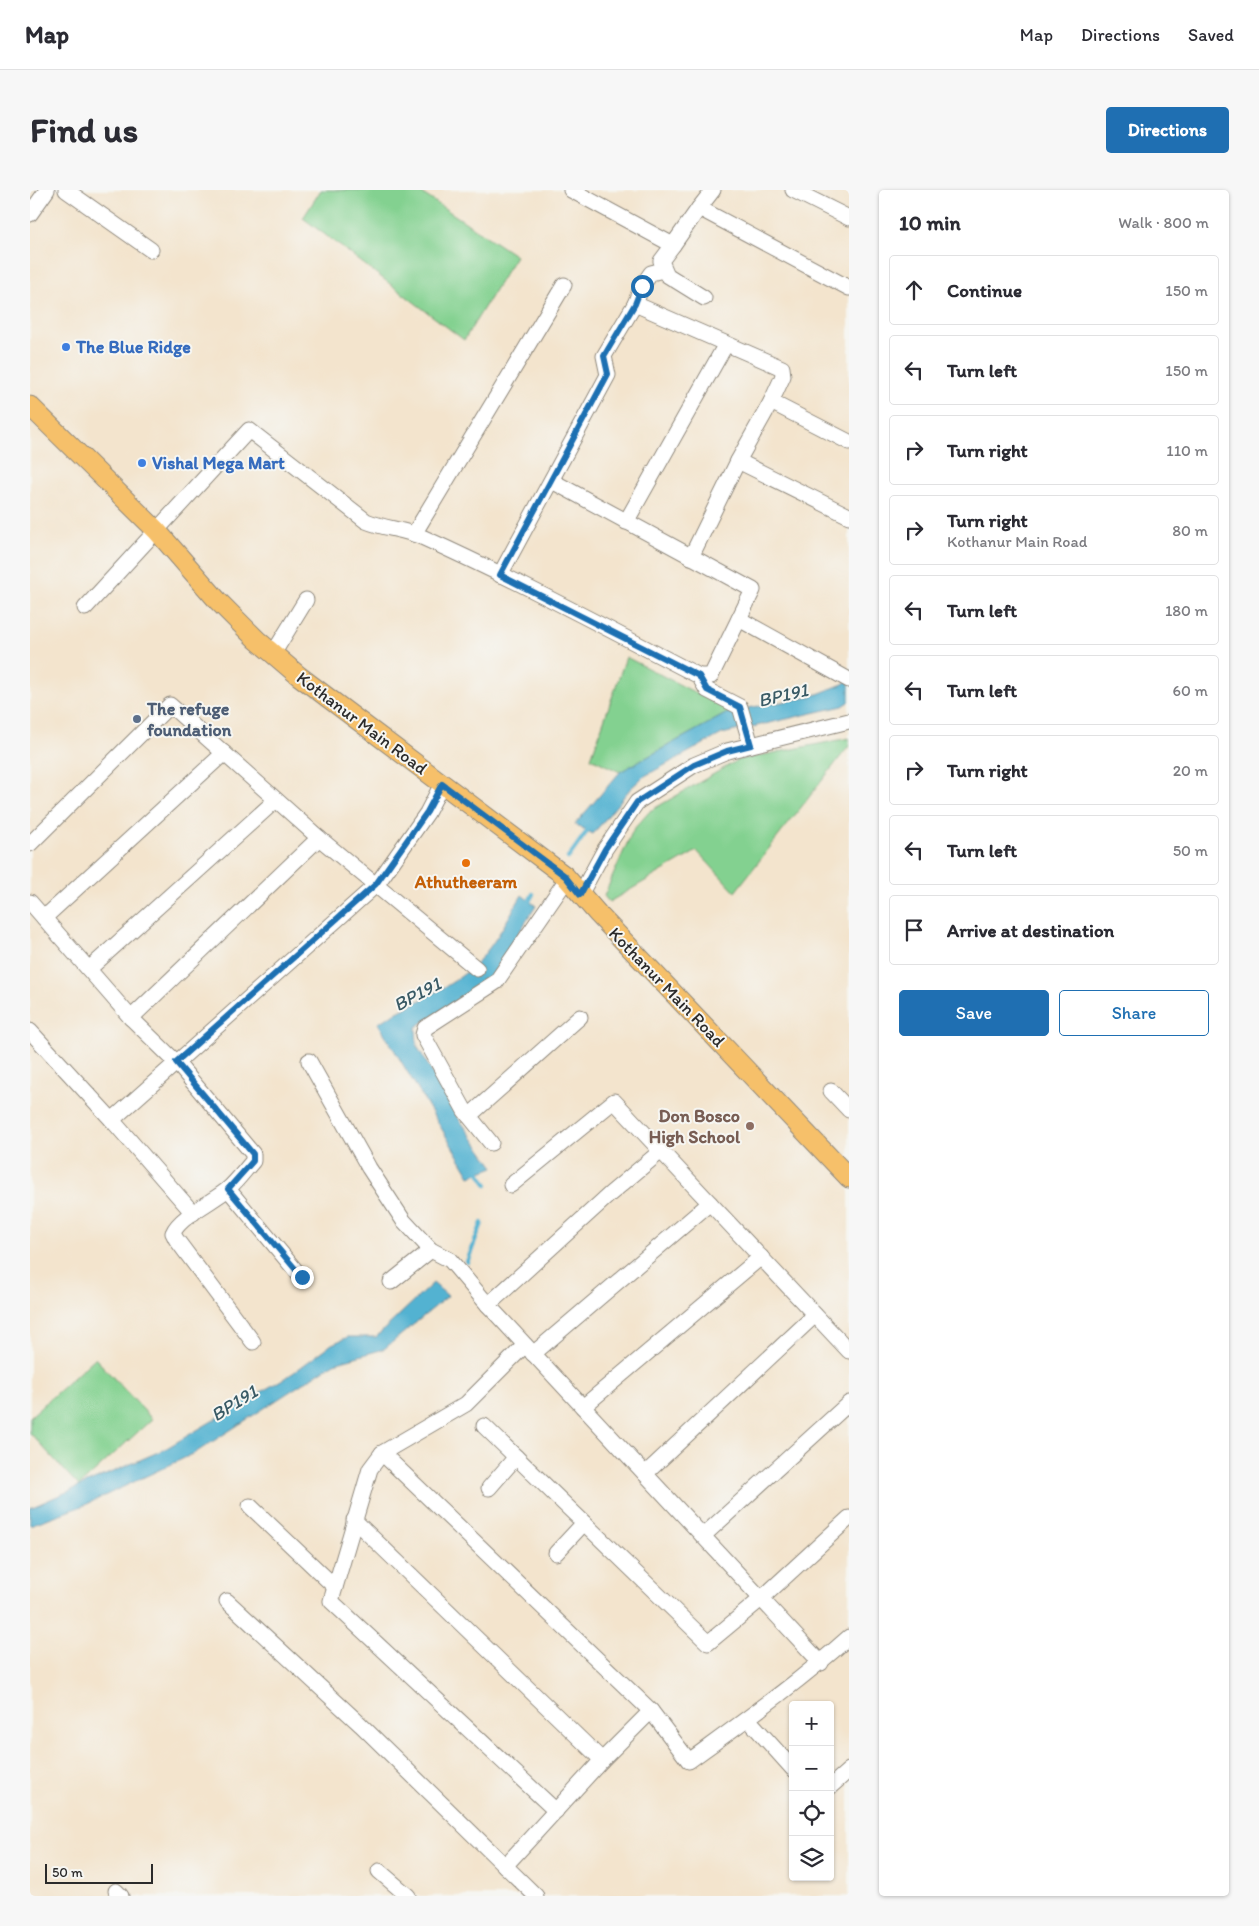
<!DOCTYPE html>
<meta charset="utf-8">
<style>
body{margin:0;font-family:Itim,sans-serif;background:#f7f7f7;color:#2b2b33}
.controls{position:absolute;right:15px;bottom:15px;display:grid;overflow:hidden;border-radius:5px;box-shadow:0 1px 4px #0004}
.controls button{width:45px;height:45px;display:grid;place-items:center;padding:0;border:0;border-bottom:1px solid #e1e1e2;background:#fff;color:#2b2b33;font:25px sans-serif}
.scale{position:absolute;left:15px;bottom:12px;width:108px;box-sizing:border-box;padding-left:5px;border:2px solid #2b2b2b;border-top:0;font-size:14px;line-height:18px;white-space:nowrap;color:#2b2b2b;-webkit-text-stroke:4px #f6f6f2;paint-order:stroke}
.stop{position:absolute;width:15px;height:15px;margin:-11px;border:4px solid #1f6fb2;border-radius:50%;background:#fff}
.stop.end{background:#1f6fb2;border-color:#fff;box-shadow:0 1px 5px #0008}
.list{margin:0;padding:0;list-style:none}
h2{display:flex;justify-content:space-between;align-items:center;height:65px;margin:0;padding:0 20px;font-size:21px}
h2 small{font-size:16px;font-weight:400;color:#7c7c81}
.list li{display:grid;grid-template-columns:32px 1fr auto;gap:15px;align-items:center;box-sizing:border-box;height:70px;margin:0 10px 10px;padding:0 10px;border:1px solid #e1e1e2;border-radius:5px}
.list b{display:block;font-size:19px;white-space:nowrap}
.list p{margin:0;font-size:16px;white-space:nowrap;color:#7c7c81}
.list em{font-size:16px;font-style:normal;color:#7c7c81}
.actions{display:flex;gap:10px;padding:15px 20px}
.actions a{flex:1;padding:11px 0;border:1px solid #1f6fb2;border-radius:5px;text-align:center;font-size:18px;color:#1f6fb2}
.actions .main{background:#1f6fb2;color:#fff}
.icon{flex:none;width:28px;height:28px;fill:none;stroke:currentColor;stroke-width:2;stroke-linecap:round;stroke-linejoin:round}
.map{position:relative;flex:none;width:819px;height:1706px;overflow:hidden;border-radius:5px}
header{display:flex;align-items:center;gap:30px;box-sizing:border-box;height:70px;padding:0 25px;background:#fff;border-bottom:1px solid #e1e1e2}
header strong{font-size:24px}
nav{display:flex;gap:28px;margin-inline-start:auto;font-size:18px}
.intro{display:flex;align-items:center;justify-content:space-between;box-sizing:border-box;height:120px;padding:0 30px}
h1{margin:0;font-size:35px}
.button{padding:12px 22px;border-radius:5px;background:#1f6fb2;color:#fff;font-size:18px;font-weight:700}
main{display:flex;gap:30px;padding:0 30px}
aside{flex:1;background:#fff;border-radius:5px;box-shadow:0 1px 4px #0004}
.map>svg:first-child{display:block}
.green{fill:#83d190;stroke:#577e5e}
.water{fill:#52b2d1;stroke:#3e6e7e}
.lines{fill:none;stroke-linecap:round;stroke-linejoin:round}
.stream{stroke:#52b2d1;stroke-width:4.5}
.minor-casing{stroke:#8f887c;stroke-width:17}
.major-casing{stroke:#8f887c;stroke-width:21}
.minor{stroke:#fff;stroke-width:15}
.major{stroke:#f6c06b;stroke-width:19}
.route{stroke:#1f6fb2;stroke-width:6}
.shop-dot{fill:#3f7fe0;stroke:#f6f6f2;stroke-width:2}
.service-dot{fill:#5c6f8a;stroke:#f6f6f2;stroke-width:2}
.food-dot{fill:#e8710a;stroke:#f6f6f2;stroke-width:2}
.education-dot{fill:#8d6e63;stroke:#f6f6f2;stroke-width:2}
.labels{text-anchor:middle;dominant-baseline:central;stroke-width:4;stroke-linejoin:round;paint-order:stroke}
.shop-label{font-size:18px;font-weight:bold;fill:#366cbe;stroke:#f6f6f2;text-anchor:start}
.service-label{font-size:18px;font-weight:bold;fill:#4e5e75;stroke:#f6f6f2;text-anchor:start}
.street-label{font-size:18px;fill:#2b2b2b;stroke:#f6f6f2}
.food-label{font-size:18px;font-weight:bold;fill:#c56008;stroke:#f6f6f2}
.education-label{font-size:18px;font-weight:bold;fill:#785e54;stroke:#f6f6f2;text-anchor:end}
.water-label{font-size:19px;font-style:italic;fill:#395a65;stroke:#f6f6f2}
</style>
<header>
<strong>Map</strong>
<nav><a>Map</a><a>Directions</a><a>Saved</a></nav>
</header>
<div class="intro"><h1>Find us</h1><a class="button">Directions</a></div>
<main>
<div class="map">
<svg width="819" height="1706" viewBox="0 0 819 1706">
<rect width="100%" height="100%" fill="#f6f6f2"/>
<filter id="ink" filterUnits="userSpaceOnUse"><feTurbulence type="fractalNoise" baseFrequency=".02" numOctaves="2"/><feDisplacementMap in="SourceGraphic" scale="10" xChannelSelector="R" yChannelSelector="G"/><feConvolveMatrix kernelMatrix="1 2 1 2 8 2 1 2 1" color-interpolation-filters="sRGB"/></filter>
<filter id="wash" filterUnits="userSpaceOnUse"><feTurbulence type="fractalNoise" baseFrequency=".0096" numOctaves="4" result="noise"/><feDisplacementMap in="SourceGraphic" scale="20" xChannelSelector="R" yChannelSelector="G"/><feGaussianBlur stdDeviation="1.12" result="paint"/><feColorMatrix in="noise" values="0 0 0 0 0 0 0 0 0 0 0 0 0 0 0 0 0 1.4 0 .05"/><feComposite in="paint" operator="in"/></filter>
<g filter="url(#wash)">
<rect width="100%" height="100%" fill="#f3e4cd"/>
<g class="green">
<path d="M291 0H387L486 66 434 150 273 28Z"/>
<path d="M596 467 701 521 590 582 561 568Z"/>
<path d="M819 548V556L705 702 667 661 579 712 574 706 603 640 620 621 708 570Z"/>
<path d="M65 1168 122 1229 49 1296 0 1243V1227Z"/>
</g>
<g class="water">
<path d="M819 489V512L813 516 692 544 613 587 600 599 563 644 545 634 590 582 701 521 780 507 813 494Z"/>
<path d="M492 705 506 716 463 784 456 791 386 837 387 856 429 929 464 977 440 986 348 833C377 815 411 803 438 781 462 761 476 731 492 705Z"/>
<path d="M403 1093 418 1106 354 1159 304 1173 165 1263 55 1315 0 1335V1318L135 1259 263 1183 302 1154 318 1147H346Z"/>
</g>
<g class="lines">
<g class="stream">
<path d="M538 668 560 637"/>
<path d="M497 715 503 704"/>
<path d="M447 979 457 995"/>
<path d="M437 1072 452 1033"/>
</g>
</g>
</g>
<g filter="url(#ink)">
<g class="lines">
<g class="minor-casing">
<g id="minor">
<path d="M36 0 121 60"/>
<path d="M541 0 643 55 669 18 819 98"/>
<path d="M763 0 819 28"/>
<path d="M669 18 683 0"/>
<path d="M0 24 17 0"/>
<path d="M643 55 631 71 637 85 674 108"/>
<path d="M605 114 752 178 753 186 741 212 708 271 661 367"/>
<path d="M741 212 819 252"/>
<path d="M708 271 819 326"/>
<path d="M596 332 696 154"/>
<path d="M384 344 534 95"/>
<path d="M470 385 578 185 574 166 605 114 612 96 621 83 633 80"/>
<path d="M55 418 219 240 336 331C355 339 375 339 394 348 487 390 578 439 669 486H681L723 400 522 291"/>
<path d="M709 429 819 490"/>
<path d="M243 464 276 410"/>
<path d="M669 486 677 500 710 517 721 555"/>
<path d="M0 654 140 515 289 648 447 779"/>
<path d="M550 705 575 659 607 612 664 575 697 561 819 531"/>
<path d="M0 712 14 728 194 563"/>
<path d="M14 728 101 828 146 872 223 964V971C215 980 208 990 199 998 186 1010 150 1026 143 1043L146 1049 223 1152"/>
<path d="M59 779 246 610"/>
<path d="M101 828 289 648"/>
<path d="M0 841 82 930 347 694 397 623 412 594"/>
<path d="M279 871 339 978 373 1030 401 1060 420 1070 458 1115 791 1473"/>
<path d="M801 901 819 920"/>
<path d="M439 926 550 827"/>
<path d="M82 930 163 1023"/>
<path d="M461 953 435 921 393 845 395 838 466 792 537 689"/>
<path d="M481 995 584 911 819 1161"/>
<path d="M198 999 271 1087"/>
<path d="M361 1092 401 1060"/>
<path d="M458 1115 580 1004 631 961"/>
<path d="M495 1155 436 1214 352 1263 340 1279 301 1411 526 1621"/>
<path d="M503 1164 680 1013"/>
<path d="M553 1217 731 1067"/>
<path d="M454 1236 678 1453 731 1409 819 1328"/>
<path d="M352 1263 621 1521 659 1571C714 1531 769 1492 819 1447"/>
<path d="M615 1284 785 1125"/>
<path d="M459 1298 486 1267"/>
<path d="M220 1316 305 1397"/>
<path d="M324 1330 572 1570"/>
<path d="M673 1346 819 1213"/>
<path d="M526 1363 554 1333"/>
<path d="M197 1411 331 1535 506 1706"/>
<path d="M718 1529 763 1579"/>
<path d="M800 1597 819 1580"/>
<path d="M475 1676 572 1570 621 1521"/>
<path d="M349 1681 378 1706"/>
<path d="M86 1701 91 1706"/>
</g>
</g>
<g class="major-casing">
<path id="major" d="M0 216 127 341 188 411 227 450 269 486 535 686 568 724 819 988"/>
</g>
<use href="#minor" class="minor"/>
<use href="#major" class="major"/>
</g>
</g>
<g class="lines" filter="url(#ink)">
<path class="route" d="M272 1087 198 999 223 971V964L146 872 346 694 397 622 412 594 535 686 550 705 575 659 607 612 664 575 697 561 721 555 710 517 677 500 669 486 470 385 578 184 574 166 605 114 612 96"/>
</g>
<g class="shop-dot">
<circle cx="36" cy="157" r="5"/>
<circle cx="112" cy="273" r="5"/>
</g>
<circle class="service-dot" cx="107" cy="529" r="5"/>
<circle class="food-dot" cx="436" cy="673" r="5"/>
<circle class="education-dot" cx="720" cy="936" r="5"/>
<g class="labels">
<g class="shop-label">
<text x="46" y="157">The Blue Ridge</text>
<text x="122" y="273">Vishal Mega Mart</text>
</g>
<g class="service-label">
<text x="117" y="519">The refuge<tspan x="117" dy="21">foundation</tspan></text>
</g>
<g class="street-label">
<text transform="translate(332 533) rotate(37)">Kothanur Main Road</text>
<text transform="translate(637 797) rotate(46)">Kothanur Main Road</text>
</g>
<g class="food-label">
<text x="436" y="692">Athutheeram</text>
</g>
<g class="education-label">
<text x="710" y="926">Don Bosco<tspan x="710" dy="21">High School</tspan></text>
</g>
<g class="water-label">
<text transform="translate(753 505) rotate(-13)">BP191</text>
<text transform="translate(387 804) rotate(-28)">BP191</text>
<text transform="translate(204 1213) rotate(-32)">BP191</text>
</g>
</g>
</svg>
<div class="controls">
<button>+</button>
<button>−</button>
<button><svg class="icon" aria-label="locate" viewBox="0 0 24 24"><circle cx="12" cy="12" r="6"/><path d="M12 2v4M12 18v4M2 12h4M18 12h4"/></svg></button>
<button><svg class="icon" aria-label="layers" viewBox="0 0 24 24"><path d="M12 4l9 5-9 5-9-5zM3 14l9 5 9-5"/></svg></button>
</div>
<div class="scale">50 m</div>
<div class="stop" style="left:612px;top:96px"></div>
<div class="stop end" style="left:272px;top:1087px"></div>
</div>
<aside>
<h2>10 min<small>Walk · 800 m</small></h2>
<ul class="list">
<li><svg class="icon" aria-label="ahead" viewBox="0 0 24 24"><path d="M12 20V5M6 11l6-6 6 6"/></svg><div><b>Continue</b></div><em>150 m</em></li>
<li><svg class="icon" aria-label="left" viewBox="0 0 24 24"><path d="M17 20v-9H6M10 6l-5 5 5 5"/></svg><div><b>Turn left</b></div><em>150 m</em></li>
<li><svg class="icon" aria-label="right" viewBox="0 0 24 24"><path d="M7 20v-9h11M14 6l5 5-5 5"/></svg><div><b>Turn right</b></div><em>110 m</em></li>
<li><svg class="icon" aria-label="right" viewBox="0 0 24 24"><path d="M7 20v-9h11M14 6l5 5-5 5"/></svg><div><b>Turn right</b><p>Kothanur Main Road</p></div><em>80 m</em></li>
<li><svg class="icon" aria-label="left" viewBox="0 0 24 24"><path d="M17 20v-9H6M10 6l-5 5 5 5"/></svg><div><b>Turn left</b></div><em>180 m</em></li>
<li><svg class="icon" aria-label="left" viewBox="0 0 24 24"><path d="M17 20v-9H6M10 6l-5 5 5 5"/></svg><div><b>Turn left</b></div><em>60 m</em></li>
<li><svg class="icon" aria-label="right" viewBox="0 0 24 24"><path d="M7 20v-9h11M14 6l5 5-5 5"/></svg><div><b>Turn right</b></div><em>20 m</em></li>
<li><svg class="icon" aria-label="left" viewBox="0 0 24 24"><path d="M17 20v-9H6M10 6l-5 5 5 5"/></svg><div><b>Turn left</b></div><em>50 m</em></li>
<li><svg class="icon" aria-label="arrive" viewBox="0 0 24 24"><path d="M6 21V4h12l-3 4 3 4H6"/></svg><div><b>Arrive at destination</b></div></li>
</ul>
<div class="actions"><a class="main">Save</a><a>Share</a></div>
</aside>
</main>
